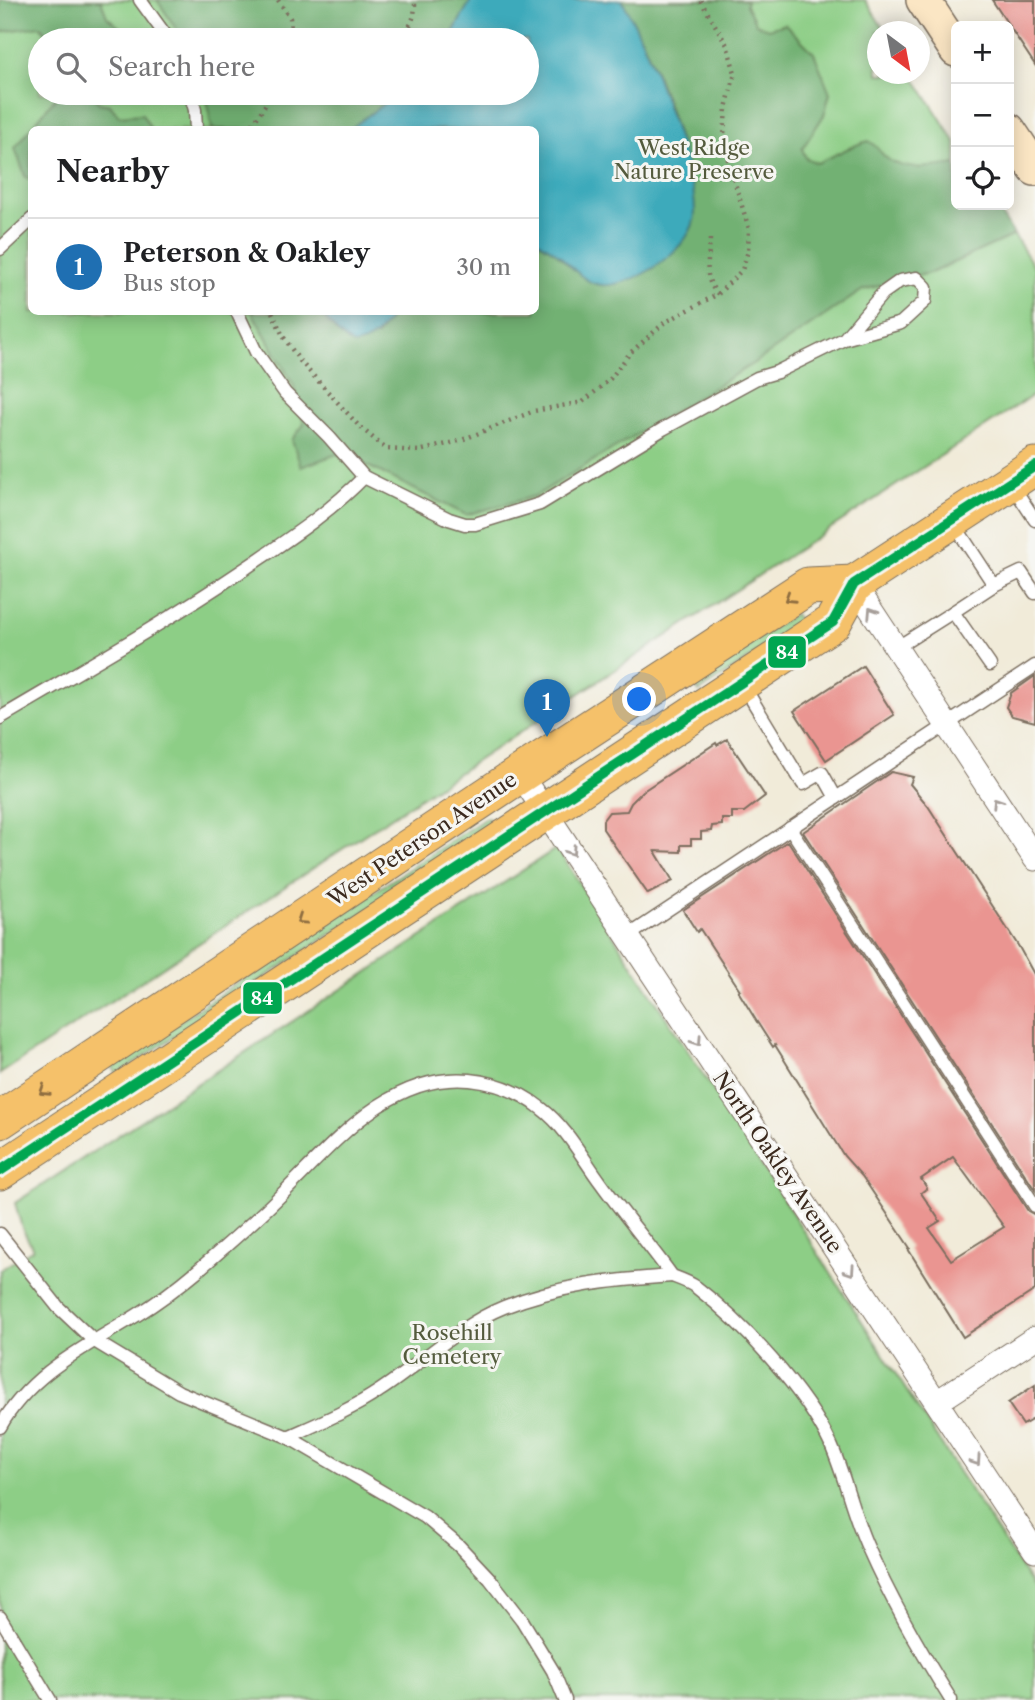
<!DOCTYPE html>
<meta charset="utf-8">
<style>
body{margin:0;font-family:"Libre Caslon Text",serif;background:#f2f2f2;color:#202124}
.controls{position:absolute;right:21px;top:21px;display:grid;overflow:hidden;border-radius:10px;box-shadow:0 4px 18px #0003}
.controls button{width:63px;height:63px;display:grid;place-items:center;padding:0;border:0;border-bottom:2px solid #e0e0e0;background:#fff;color:#202124;font:35px sans-serif}
.compass{position:absolute;left:867px;top:21px;width:63px;height:63px;border-radius:50%;background:#fff;box-shadow:0 4px 18px #0003;rotate:148deg}
.you{position:absolute;left:640px;top:700px;width:24px;height:24px;margin:-18px;border:5px solid #fff;border-radius:50%;background:#1a73e8;box-shadow:0 0 0 10px #1a73e833}
.badge{display:grid;place-items:center;width:46px;height:46px;border-radius:50%;background:#1f6fb2;color:#fff;font-size:23px;font-weight:700}
.pin{position:absolute;translate:-50% -58px;filter:drop-shadow(0 2px 4px #0008)}
.pin::after{content:'';position:absolute;top:37px;width:24px;height:21px;background:inherit;clip-path:polygon(0 0,100% 0,50% 100%)}
.list{margin:0;padding:0;list-style:none}
h2{display:flex;justify-content:space-between;align-items:center;height:91px;margin:0;padding:0 28px;font-size:30px}
h2 small{font-size:23px;font-weight:400;color:#757577}
.list li{display:grid;grid-template-columns:46px 1fr auto;gap:21px;align-items:center;box-sizing:border-box;height:98px;padding:0 28px;border-top:2px solid #e0e0e0}
.list b{display:block;font-size:26px;white-space:nowrap}
.list p{margin:0;font-size:23px;white-space:nowrap;color:#757577}
.list em{font-size:23px;font-style:normal;color:#757577}
.icon{flex:none;width:38px;height:38px;fill:none;stroke:currentColor;stroke-width:2;stroke-linecap:round;stroke-linejoin:round}
.map{position:relative;flex:none;width:1035px;height:1700px;overflow:hidden}
.search{position:absolute;background:#fff;box-shadow:0 4px 18px #0003;left:28px;top:28px;width:511px;height:77px;display:flex;align-items:center;gap:18px;box-sizing:border-box;padding:0 24px;border-radius:38px;color:#757577;font-size:26px}
.panel{position:absolute;background:#fff;box-shadow:0 4px 18px #0003;left:28px;top:126px;width:511px;height:189px;border-radius:10px}
.map>svg:first-child{display:block}
.green{fill:#8dce86;stroke:#647c52;stroke-width:2;fill-rule:evenodd}
.forest{fill:#72b173;stroke:#566e48;stroke-width:2}
.water{fill:#3daabb;stroke:#3c6a6c;stroke-width:2}
.building{fill:#ea9591;fill-rule:evenodd}
.lines{fill:none;stroke-linecap:round;stroke-linejoin:round}
.lane-casing{stroke:#7b6e5f;stroke-width:15}
.street-casing{stroke:#7b6e5f;stroke-width:25}
.secondary-casing{stroke:#7b6e5f;stroke-width:36}
.primary-casing{stroke:#7b6e5f;stroke-width:39}
.path{stroke:#7b6e5f;stroke-width:4.5;stroke-dasharray:2 5;stroke-linecap:butt}
.lane{stroke:#fff;stroke-width:12}
.street{stroke:#fff;stroke-width:23}
.secondary{stroke:#fbe6c4;stroke-width:33}
.primary{stroke:#f5c16b;stroke-width:37}
.bus-1-casing{stroke:#f6f6f2;stroke-width:16}
.bus-1{stroke:#00a651;stroke-width:10}
.oneway{stroke:#8f6e41}
.oneway2{stroke:#a79f9a}
.labels{text-anchor:middle;dominant-baseline:central;stroke-width:6;stroke-linejoin:round;paint-order:stroke}
.park-label{font-size:21px;fill:#545b3d;stroke:#f6f6f2}
.street-label{font-size:21px;fill:#3b2a1e;stroke:#f6f6f2}
.line-badge{stroke:#f6f6f2;stroke-width:2.5}
.badge-label{font-size:19px;text-anchor:middle;font-weight:bold;fill:#fff}
</style>
<div class="map">
<svg width="1035" height="1700" viewBox="0 0 1035 1700">
<rect width="100%" height="100%" fill="#f6f6f2"/>
<filter id="ink" filterUnits="userSpaceOnUse"><feTurbulence type="fractalNoise" baseFrequency=".0143" numOctaves="2"/><feDisplacementMap in="SourceGraphic" scale="14" xChannelSelector="R" yChannelSelector="G"/><feConvolveMatrix kernelMatrix="1 2 1 2 8 2 1 2 1" color-interpolation-filters="sRGB"/></filter>
<filter id="wash" filterUnits="userSpaceOnUse"><feTurbulence type="fractalNoise" baseFrequency=".00686" numOctaves="4" result="noise"/><feDisplacementMap in="SourceGraphic" scale="28" xChannelSelector="R" yChannelSelector="G"/><feGaussianBlur stdDeviation="1.57" result="paint"/><feColorMatrix in="noise" values="0 0 0 0 0 0 0 0 0 0 0 0 0 0 0 0 0 1.4 0 .05"/><feComposite in="paint" operator="in"/></filter>
<g filter="url(#wash)">
<rect width="100%" height="100%" fill="#f1ebd9"/>
<g class="green">
<path d="M0 0H865L885 31 878 32V74H912L956 143V205H995L1035 268V394L0 1074ZM40 40H527V93H40ZM32 130H536V312H32Z"/>
<path d="M794 614 800 625 699 692 694 684 718 664Z"/>
<path d="M487 817 494 827 117 1074 112 1066Z"/>
<path d="M557 848 1035 1590V1700H0V1270L33 1249 22 1228 15 1203Z"/>
</g>
<g class="forest">
<path d="M0 0H101L107 17 135 40H52L40 26 0 32Z"/>
<path d="M157 0H471L449 40H184Z"/>
<path d="M622 0H747L746 5 756 24 768 29 785 24 814 53 830 93 824 115 802 149 806 158 817 163C835 156 850 145 869 141 877 146 882 155 889 160 908 172 935 167 956 164V205H995L1014 235 933 272 863 290 759 360 535 496 466 515 372 468 337 454 301 467 292 440 304 424 294 386 252 312H320L338 333 377 336 394 312H536V240L554 251 571 267 595 284H612L652 269 695 213C683 140 658 66 622 0Z"/>
<path d="M59 93H92L99 103 110 105 119 116 142 114 151 129 32 130 31 180 25 176 15 148Z"/>
<path d="M206 93H398L350 130 212 129Z"/>
</g>
<g class="water">
<path d="M471 0H622C645 41 660 84 675 129 684 155 695 184 695 212 695 235 673 254 656 266 642 276 614 289 596 284 581 280 566 260 554 251 548 247 542 243 536 240V130L350 129 398 93H527V40H449Z"/>
<path d="M320 312H394C382 329 375 342 353 345L338 333Z"/>
</g>
<g id="blocks">
<g class="building">
<path d="M992 0H1035V65Z"/>
<path d="M863 666 894 715 826 760 794 711Z"/>
<path d="M1035 676V722L1012 716 1006 707 1011 693Z"/>
<path d="M727 739 765 796 744 812H732V819H722V825L712 826 711 831 701 832V839H691V845H681V852L655 851 673 881 648 894 603 829V820L609 812 627 811 631 803 643 791 716 743 717 745Z"/>
<path d="M891 772 913 777 910 784 928 806 1019 947 1035 976V1190L803 832Z"/>
<path d="M788 841 1028 1211 1035 1215V1290L963 1337 908 1249 910 1248 862 1176 844 1156 775 1045 773 1047 757 1022 738 991 740 990 700 929 697 932 683 910ZM953 1157 1004 1227 951 1260 929 1228 940 1221 921 1193 927 1188 921 1179Z"/>
<path d="M1035 1385V1418L1023 1425 1008 1403Z"/>
</g>
</g>
</g>
<g filter="url(#ink)">
<use href="#blocks" fill-opacity="0" stroke="#7b6e5f" stroke-width="2"/>
<g class="lines">
<g class="lane-casing">
<g id="lane">
<path d="M140 0 169 40"/>
<path d="M190 93 195 110 196 130"/>
<path d="M0 249 32 219"/>
<path d="M237 312 256 352 285 393 329 437 364 477 449 519 465 524H475L540 504 663 429 757 378 777 372 844 339 901 323 925 301 926 287 917 278 900 281 883 293 844 339"/>
<path d="M1012 485 1035 520"/>
<path d="M954 524 994 585 1021 572 1035 593"/>
<path d="M896 648 953 612"/>
<path d="M990 665 953 612 994 585"/>
<path d="M743 685 803 784 822 773 836 798"/>
<path d="M0 718C83 669 166 622 246 568 287 540 329 513 364 477"/>
<path d="M790 828 1035 1206"/>
<path d="M628 936 1035 666"/>
<path d="M0 1234 58 1307 93 1340 179 1392 288 1437 425 1517 459 1546 490 1579 522 1620 553 1671 565 1700"/>
<path d="M0 1427C31 1372 86 1347 137 1315 158 1302 178 1287 197 1271 225 1247 253 1223 279 1197 332 1146 389 1072 470 1080 498 1083 521 1092 542 1109 567 1128 583 1159 601 1183 624 1215 649 1244 672 1276 680 1279 689 1282 696 1287 743 1323 806 1391 831 1445 846 1479 853 1516 869 1550 892 1602 921 1652 951 1700"/>
<path d="M288 1437C319 1423 351 1410 379 1391 421 1364 457 1326 504 1307 559 1285 614 1280 672 1276"/>
<path d="M0 1617 50 1700"/>
</g>
</g>
<g class="street-casing">
<g id="street">
<path d="M854 584 1035 859"/>
<path d="M520 774 1035 1551"/>
<path d="M937 1402 1035 1338"/>
</g>
</g>
<g class="secondary-casing">
<g id="secondary">
<path d="M923 0 956 50"/>
<path d="M1009 130 1035 169"/>
</g>
</g>
<g class="primary-casing">
<g id="primary">
<path d="M0 1120 520 774 808 586 854 584"/>
<path d="M0 1171 833 622 854 584 1035 466"/>
</g>
</g>
<g class="path">
<path d="M278 0 290 18 292 40"/>
<path d="M339 40 344 34C376 34 416 51 415 0"/>
<path d="M249 130 273 93"/>
<path d="M710 239C709 261 702 278 718 294"/>
<path d="M272 312 283 336 299 360 359 426 386 449 419 451 459 441 534 411 583 402 610 379 630 353 664 323 718 294 742 270 748 251 749 229 728 160 724 136 726 108 735 73 727 45 700 0"/>
</g>
<use href="#lane" class="lane"/>
<use href="#street" class="street"/>
<use href="#secondary" class="secondary"/>
<use href="#primary" class="primary"/>
<g class="bus-1-casing">
<path id="bus-1" d="M0 1171 833 622 854 584 1035 466"/>
</g>
<use href="#bus-1" class="bus-1"/>
</g>
<defs><path id="oneway-chevron" d="M-2-3.5L2.5 0L-2 3.5" fill="none" stroke-width="1.6" stroke-linecap="round" stroke-linejoin="round" transform="scale(1.75)"/></defs>
<g class="oneway">
<use href="#oneway-chevron" transform="translate(789 598) rotate(147)"/>
<use href="#oneway-chevron" transform="translate(301 920) rotate(146)"/>
<use href="#oneway-chevron" transform="translate(44 1091) rotate(147)"/>
</g>
<g class="oneway2">
<use href="#oneway-chevron" transform="translate(872 612) rotate(-123)"/>
<use href="#oneway-chevron" transform="translate(997 802) rotate(-123)"/>
<use href="#oneway-chevron" transform="translate(571 851) rotate(56)"/>
<use href="#oneway-chevron" transform="translate(697 1041) rotate(56)"/>
<use href="#oneway-chevron" transform="translate(850 1271) rotate(56)"/>
<use href="#oneway-chevron" transform="translate(976 1461) rotate(56)"/>
</g>
</g>
<g class="labels">
<g class="park-label">
<text x="694" y="147">West Ridge<tspan x="694" dy="24">Nature Preserve</tspan></text>
<text x="452" y="1332">Rosehill<tspan x="452" dy="24">Cemetery</tspan></text>
</g>
<g class="street-label">
<text transform="translate(422 839) rotate(-34)">West Peterson Avenue</text>
<text transform="translate(778 1162) rotate(56)">North Oakley Avenue</text>
</g>
</g>
<g class="line-badge">
<rect x="767" y="635" width="40" height="34" rx="7" fill="#00a651"/>
<rect x="242" y="981" width="41" height="34" rx="7" fill="#00a651"/>
</g>
<g class="badge-label">
<text x="787" y="659">84</text>
<text x="262" y="1005">84</text>
</g>
</svg>
<div class="controls">
<button>+</button>
<button>−</button>
<button><svg class="icon" aria-label="locate" viewBox="0 0 24 24"><circle cx="12" cy="12" r="6"/><path d="M12 2v4M12 18v4M2 12h4M18 12h4"/></svg></button>
</div>
<svg class="compass" viewBox="-18 -18 36 36"><path d="M0-13l5 13h-10z" fill="#e53935"/><path d="M0 13l5-13h-10z" fill="#757577"/></svg>
<div class="you"></div>
<div class="pin badge" style="left:547px;top:737px">1</div>
<div class="search"><svg class="icon" aria-label="search" viewBox="0 0 24 24"><circle cx="10" cy="10" r="6"/><path d="M15 15l6 6"/></svg>Search here</div>
<section class="panel">
<h2>Nearby<small></small></h2>
<ul class="list">
<li><span class="badge">1</span><div><b>Peterson &amp; Oakley</b><p>Bus stop</p></div><em>30 m</em></li>
</ul>
</section>
</div>
